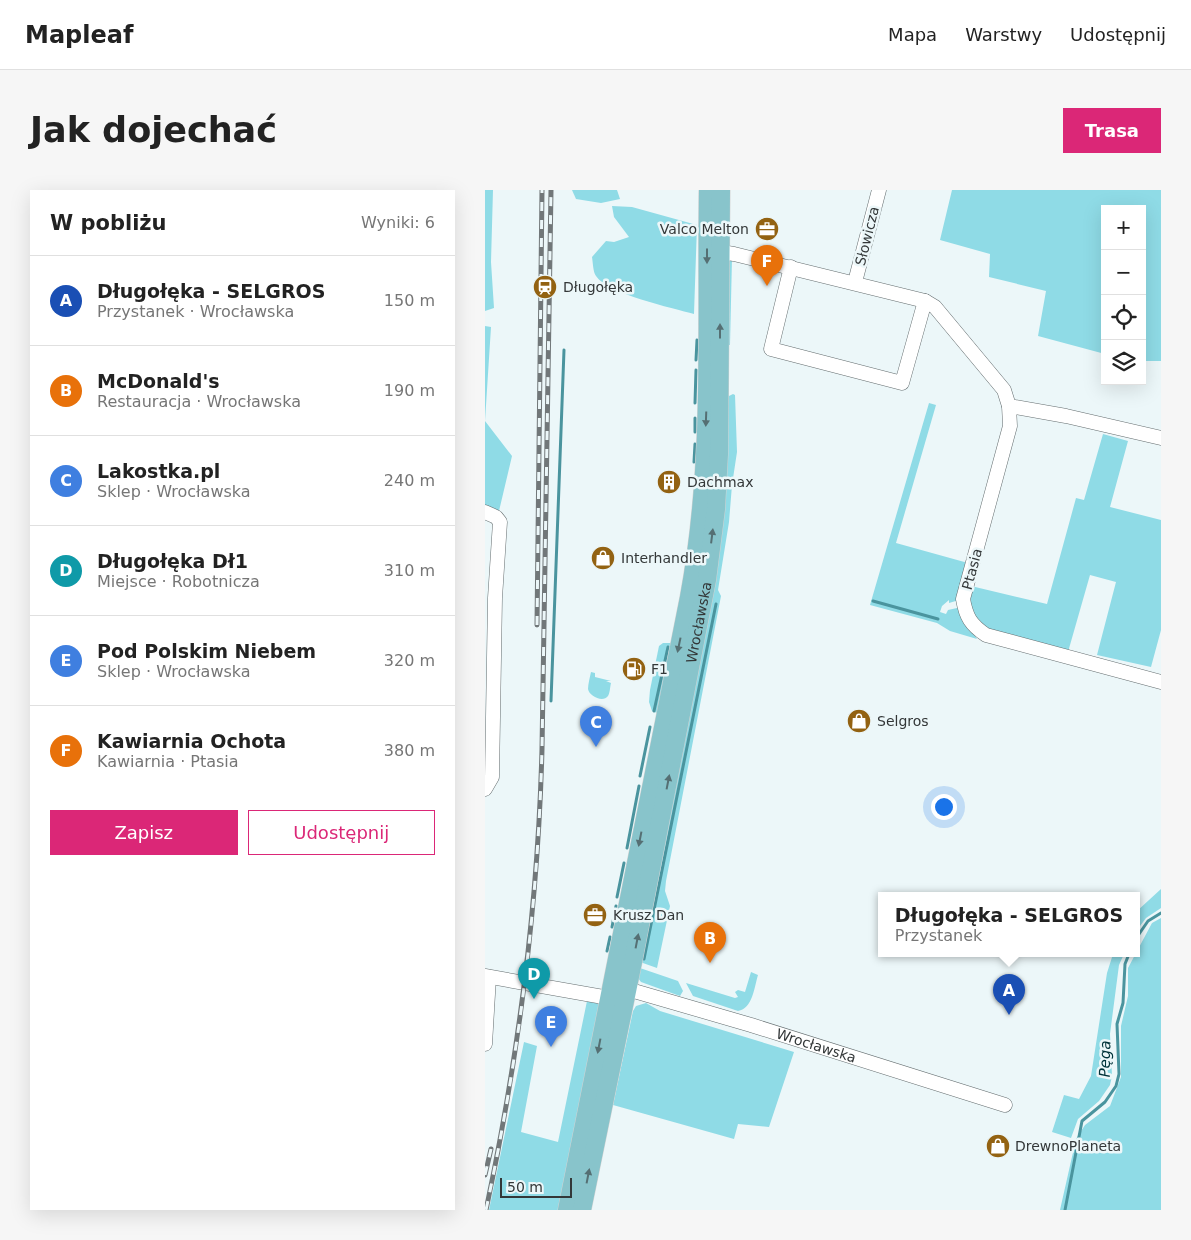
<!DOCTYPE html>
<html lang="pl">
<meta charset="utf-8">
<style>
body{margin:0;font-family:"DejaVu Sans",sans-serif;background:#f6f6f6;color:#222}
.controls{position:absolute;right:15px;top:15px;display:grid;overflow:hidden;border-radius:0px;box-shadow:0 5px 20px #0002}
.controls button{width:45px;height:45px;display:grid;place-items:center;padding:0;border:0;border-bottom:1px solid #e0e0e0;background:#fff;color:#222;font:25px sans-serif}
.scale{position:absolute;left:15px;bottom:12px;width:72px;box-sizing:border-box;padding-left:5px;border:2px solid #333738;border-top:0;font-size:14px;line-height:18px;white-space:nowrap;color:#333738;-webkit-text-stroke:4px #ecf7f9;paint-order:stroke}
.you{position:absolute;left:458px;top:616px;width:18px;height:18px;margin:-12px;border:4px solid #fff;border-radius:50%;background:#1a73e8;box-shadow:0 0 0 8px #1a73e833}
.badge{display:grid;place-items:center;width:32px;height:32px;border-radius:50%;background:#db2777;color:#fff;font-size:16px;font-weight:700}
.pin{position:absolute;translate:-50% -41px;filter:drop-shadow(0 1px 2px #0008)}
.pin::after{content:'';position:absolute;top:26px;width:18px;height:15px;background:inherit;clip-path:polygon(0 0,100% 0,50% 100%)}
.popup{position:absolute;left:393px;top:702px;width:262px;height:65px;box-sizing:border-box;display:grid;place-content:center;border-radius:0px;background:#fff;filter:drop-shadow(0 1px 4px #0005);font-size:16px;white-space:nowrap;color:#767676}
.popup b{font-size:19px;color:#222}
.popup::after{content:'';position:absolute;left:50%;top:100%;margin-left:-10px;border:10px solid transparent;border-top-color:#fff}
.list{margin:0;padding:0;list-style:none}
h2{display:flex;justify-content:space-between;align-items:center;height:65px;margin:0;padding:0 20px;font-size:21px}
h2 small{font-size:16px;font-weight:400;color:#767676}
.list li{display:grid;grid-template-columns:32px 1fr auto;gap:15px;align-items:center;box-sizing:border-box;height:90px;padding:0 20px;border-top:1px solid #e0e0e0}
.list b{display:block;font-size:19px;white-space:nowrap}
.list p{margin:0;font-size:16px;white-space:nowrap;color:#767676}
.list em{font-size:16px;font-style:normal;color:#767676}
.actions{display:flex;gap:10px;padding:15px 20px}
.actions a{flex:1;padding:11px 0;border:1px solid #db2777;border-radius:0px;text-align:center;font-size:18px;color:#db2777}
.actions .main{background:#db2777;color:#fff}
.icon{flex:none;width:28px;height:28px;fill:none;stroke:currentColor;stroke-width:2;stroke-linecap:round;stroke-linejoin:round}
.map{position:relative;flex:none;width:676px;height:1020px;overflow:hidden;border-radius:0px}
header{display:flex;align-items:center;gap:30px;box-sizing:border-box;height:70px;padding:0 25px;background:#fff;border-bottom:1px solid #e0e0e0}
header strong{font-size:24px}
nav{display:flex;gap:28px;margin-inline-start:auto;font-size:18px}
.intro{display:flex;align-items:center;justify-content:space-between;box-sizing:border-box;height:120px;padding:0 30px}
h1{margin:0;font-size:35px}
.button{padding:12px 22px;border-radius:0px;background:#db2777;color:#fff;font-size:18px;font-weight:700}
main{display:flex;gap:30px;padding:0 30px}
aside{flex:1;background:#fff;border-radius:0px;box-shadow:0 5px 20px #0002}
.map>svg:first-child{display:block}
.green{fill:#8fdbe6}
.lines{fill:none;stroke-linecap:round;stroke-linejoin:round}
.stream{stroke:#4a949e;stroke-width:3}
.minor-casing{stroke:#646d6f;stroke-width:15}
.major-casing{stroke:#d2d3d3;stroke-width:19}
.minor{stroke:#fff;stroke-width:14}
.major{stroke:#88c4cb;stroke-width:18}
.rail-casing{stroke:#717779;stroke-width:5}
.rail{stroke:#ecf7f9;stroke-width:3;stroke-dasharray:9;stroke-linecap:butt}
.oneway{fill:#556f73}
.labels{text-anchor:middle;dominant-baseline:central;stroke-width:5;stroke-linejoin:round;paint-order:stroke}
.poi-label{font-size:14px;fill:#333738;stroke:#ecf7f9;text-anchor:start}
.street-label{font-size:14px;fill:#333738;stroke:#ecf7f9}
.water-label{font-size:15px;font-style:italic;fill:#003339;stroke:#ecf7f9}
</style>
<header>
<strong>Mapleaf</strong>
<nav><a>Mapa</a><a>Warstwy</a><a>Udostępnij</a></nav>
</header>
<div class="intro"><h1>Jak dojechać</h1><a class="button">Trasa</a></div>
<main>
<aside>
<h2>W pobliżu<small>Wyniki: 6</small></h2>
<ul class="list">
<li><span class="badge" style="background:#1a4fb4">A</span><div><b>Długołęka - SELGROS</b><p>Przystanek · Wrocławska</p></div><em>150 m</em></li>
<li><span class="badge" style="background:#e8710a">B</span><div><b>McDonald's</b><p>Restauracja · Wrocławska</p></div><em>190 m</em></li>
<li><span class="badge" style="background:#3f7fe0">C</span><div><b>Lakostka.pl</b><p>Sklep · Wrocławska</p></div><em>240 m</em></li>
<li><span class="badge" style="background:#0f9aa8">D</span><div><b>Długołęka Dł1</b><p>Miejsce · Robotnicza</p></div><em>310 m</em></li>
<li><span class="badge" style="background:#3f7fe0">E</span><div><b>Pod Polskim Niebem</b><p>Sklep · Wrocławska</p></div><em>320 m</em></li>
<li><span class="badge" style="background:#e8710a">F</span><div><b>Kawiarnia Ochota</b><p>Kawiarnia · Ptasia</p></div><em>380 m</em></li>
</ul>
<div class="actions"><a class="main">Zapisz</a><a>Udostępnij</a></div>
</aside>
<div class="map">
<svg width="676" height="1020" viewBox="0 0 676 1020">
<rect width="100%" height="100%" fill="#ecf7f9"/>
<g class="green">
<path d="M0 0H8L6 72 9 118 0 121Z"/>
<path d="M87 0H132L135 9 116 13 91 9Z"/>
<path d="M467 0H676V171H657V19H620V164L553 146 561 101 504 87 505 64 455 50Z"/>
<path d="M127 16 147 17 212 35 209 124C188 118 122 104 111 86 108 82 108 73 107 67L121 51 129 52 144 47 129 27Z"/>
<path d="M247 68 245 155H244L242 72Z"/>
<path d="M0 136 6 137 0 231 27 266 14 321 0 318Z"/>
<path d="M248 204 250 205 252 262 247 295 244 332 233 400 236 406 181 691 180 701 185 716 172 778 155 772 239 300 243 213 244 206Z"/>
<path d="M444 213 451 215 411 353 483 373 474 410 464 413V410L457 416 455 422 461 424 463 420 472 418 475 419 480 432 492 449 465 441 452 433 385 415Z"/>
<path d="M618 244 643 251 625 317 676 330V440L666 477 612 465 631 392 605 385 583 462C565 457 502 445 493 432 484 420 485 409 486 396L562 414 591 308 599 310Z"/>
<path d="M178 453H185L187 456 172 523 167 521 164 512 165 500 174 456Z"/>
<path d="M106 482 110 483V487L126 491H121L126 493C125 497 125 503 123 506 118 513 104 506 103 499 103 494 105 487 106 482Z"/>
<path d="M676 699V718L661 728 652 740V721Z"/>
<path d="M676 728V1020H575L591 949 600 935 625 916 636 887V836L643 806V778L667 733Z"/>
<path d="M628 764H639L634 775 625 844 627 886 625 895 614 911 593 929 586 948 567 942 579 905 594 909 606 886 622 783Z"/>
<path d="M152 777 193 791 198 801 195 806 156 792 153 788Z"/>
<path d="M266 782 273 785C269 798 268 818 253 821L208 806 201 793 250 808 253 807 250 802 253 800 260 802Z"/>
<path d="M102 811 114 814 77 1020H4L39 852 52 856 36 942 73 952Z"/>
<path d="M161 813 175 821 309 862 284 937 253 934 249 949 128 915 148 821 151 816Z"/>
</g>
<g class="lines">
<g class="stream">
<path d="M211 170 212 150"/>
<path d="M210 213 211 180"/>
<path d="M210 228V242"/>
<path d="M209 272 210 254"/>
<path d="M388 411 453 429"/>
<path d="M66 511 79 160"/>
<path d="M169 521 183 457"/>
<path d="M155 586 165 537"/>
<path d="M142 658 154 596"/>
<path d="M132 707 139 673"/>
<path d="M127 737 131 716"/>
<path d="M652 747 663 731 676 723"/>
<path d="M122 761 125 747"/>
<path d="M159 769 231 414"/>
<path d="M580 1020 597 931 620 912 631 896 634 884 632 834 638 813 640 774 644 764"/>
</g>
<g class="minor-casing">
<g id="minor">
<path d="M236 62 249 64 440 111 450 117 519 200 524 216 525 236 478 409C481 427 486 435 501 445L676 492"/>
<path d="M306 77 286 159 417 193 440 111"/>
<path d="M370 92 394 0"/>
<path d="M524 216 581 226 676 248"/>
<path d="M0 322 11 327 15 332 10 408 7 587 0 599"/>
<path d="M0 786 124 808 133 804"/>
<path id="s1" d="M136 793 142 799 266 835 520 915"/>
<path d="M0 854 4 787"/>
</g>
</g>
<g class="major-casing">
<g id="major">
<path d="M82 1020 204 407C229 273 221 136 223 0"/>
<path id="s2" d="M97 1020 148 772 222 390 231 319 234 264 236 0"/>
</g>
</g>
<use href="#minor" class="minor"/>
<use href="#major" class="major"/>
<g class="rail-casing">
<g id="rail">
<path d="M52 435 57 0"/>
<path d="M0 985 6 959"/>
<path d="M1 1020C34 865 53 717 57 559L66 0"/>
</g>
</g>
<use href="#rail" class="rail"/>
</g>
<defs><path id="oneway-solid" d="M-6-.8H1V-3.2L6.5 0L1 3.2V.8H-6Z" transform="scale(1.25)"/></defs>
<g class="oneway">
<use href="#oneway-solid" transform="translate(222 66) rotate(90)"/>
<use href="#oneway-solid" transform="translate(235 141) rotate(-90)"/>
<use href="#oneway-solid" transform="translate(221 229) rotate(92)"/>
<use href="#oneway-solid" transform="translate(227 346) rotate(-83)"/>
<use href="#oneway-solid" transform="translate(194 455) rotate(102)"/>
<use href="#oneway-solid" transform="translate(183 592) rotate(-79)"/>
<use href="#oneway-solid" transform="translate(155 649) rotate(101)"/>
<use href="#oneway-solid" transform="translate(152 751) rotate(-79)"/>
<use href="#oneway-solid" transform="translate(114 856) rotate(101)"/>
<use href="#oneway-solid" transform="translate(103 986) rotate(-79)"/>
</g>
<defs>
<g id="office-disc" transform="scale(1.25)"><circle r="9.5" fill="#936212" stroke="#ecf7f9"/><path d="M-6-3h4V-5.5h4V-3h4V5H-6ZM-1-4.5V-3h2v-1.5ZM-6 0V1H6V0Z" fill="#fff"/></g>
<g id="station-disc" transform="scale(1.25)"><circle r="9.5" fill="#936212" stroke="#ecf7f9"/><path d="M-3-6H3Q5-6 5-4V2Q5 4 3 4L4.5 6H3L1.5 4h-3L-3 6H-4.5L-3 4Q-5 4-5 2V-4Q-5-6-3-6ZM-3.5-4v3h7v-3ZM-3.5 1v1.5H-2V1ZM2 1v1.5H3.5V1Z" fill="#fff"/></g>
<g id="building-disc" transform="scale(1.25)"><circle r="9.5" fill="#936212" stroke="#ecf7f9"/><path d="M-4-6H4V6H1V3H-1V6H-4ZM-2.5-4.3h1.7v1.8h-1.7ZM.8-4.3h1.7v1.8H.8ZM-2.5-1h1.7V.8h-1.7ZM.8-1h1.7V.8H.8Z" fill="#fff"/></g>
<g id="shop-disc" transform="scale(1.25)"><circle r="9.5" fill="#936212" stroke="#ecf7f9"/><path d="M-5-2.5h2.3a2.7 3.5 0 0 1 5.4 0H5L5.5 6h-11ZM-1.5-2.5h3a1.5 2.3 0 0 0-3 0Z" fill="#fff"/></g>
<g id="fuel-disc" transform="scale(1.25)"><circle r="9.5" fill="#936212" stroke="#ecf7f9"/><path d="M-5.5-6h7V0h2V4h1.3V-2.5L3-4.5l.8-.8L6-3V5H2.5V1h-1V6h-7ZM-4.2-4.7v3.2H.2V-4.7Z" fill="#fff"/></g>
</defs>
<g fill-rule="evenodd">
<use href="#office-disc" x="282" y="39"/>
<use href="#station-disc" x="60" y="97"/>
<use href="#building-disc" x="184" y="292"/>
<use href="#shop-disc" x="118" y="368"/>
<use href="#fuel-disc" x="149" y="479"/>
<use href="#shop-disc" x="374" y="531"/>
<use href="#office-disc" x="110" y="725"/>
<use href="#shop-disc" x="513" y="956"/>
</g>
<g class="labels">
<g class="poi-label">
<text x="264" y="39" text-anchor="end">Valco Melton</text>
<text x="78" y="97">Długołęka</text>
<text x="202" y="292">Dachmax</text>
<text x="136" y="368">Interhandler</text>
<text x="166" y="479">F1</text>
<text x="392" y="531">Selgros</text>
<text x="128" y="725">Krusz Dan</text>
<text x="530" y="956">DrewnoPlaneta</text>
</g>
<g class="street-label">
<text transform="translate(382 46) rotate(-76)">Słowicza</text>
<text transform="translate(487 379) rotate(-75)">Ptasia</text>
<text stroke="none"><textPath href="#s2" startOffset="599">Wrocławska</textPath></text>
<text stroke="none"><textPath href="#s1" startOffset="206">Wrocławska</textPath></text>
</g>
<g class="water-label">
<text transform="translate(620 869) rotate(-89)">Pęga</text>
</g>
</g>
</svg>
<div class="controls">
<button>+</button>
<button>−</button>
<button><svg class="icon" aria-label="locate" viewBox="0 0 24 24"><circle cx="12" cy="12" r="6"/><path d="M12 2v4M12 18v4M2 12h4M18 12h4"/></svg></button>
<button><svg class="icon" aria-label="layers" viewBox="0 0 24 24"><path d="M12 4l9 5-9 5-9-5zM3 14l9 5 9-5"/></svg></button>
</div>
<div class="scale">50 m</div>
<div class="you"></div>
<div class="pin badge" style="left:524px;top:825px;background:#1a4fb4">A</div>
<div class="popup"><b>Długołęka - SELGROS</b>Przystanek</div>
<div class="pin badge" style="left:225px;top:773px;background:#e8710a">B</div>
<div class="pin badge" style="left:111px;top:557px;background:#3f7fe0">C</div>
<div class="pin badge" style="left:49px;top:809px;background:#0f9aa8">D</div>
<div class="pin badge" style="left:66px;top:857px;background:#3f7fe0">E</div>
<div class="pin badge" style="left:282px;top:96px;background:#e8710a">F</div>
</div>
</main>
